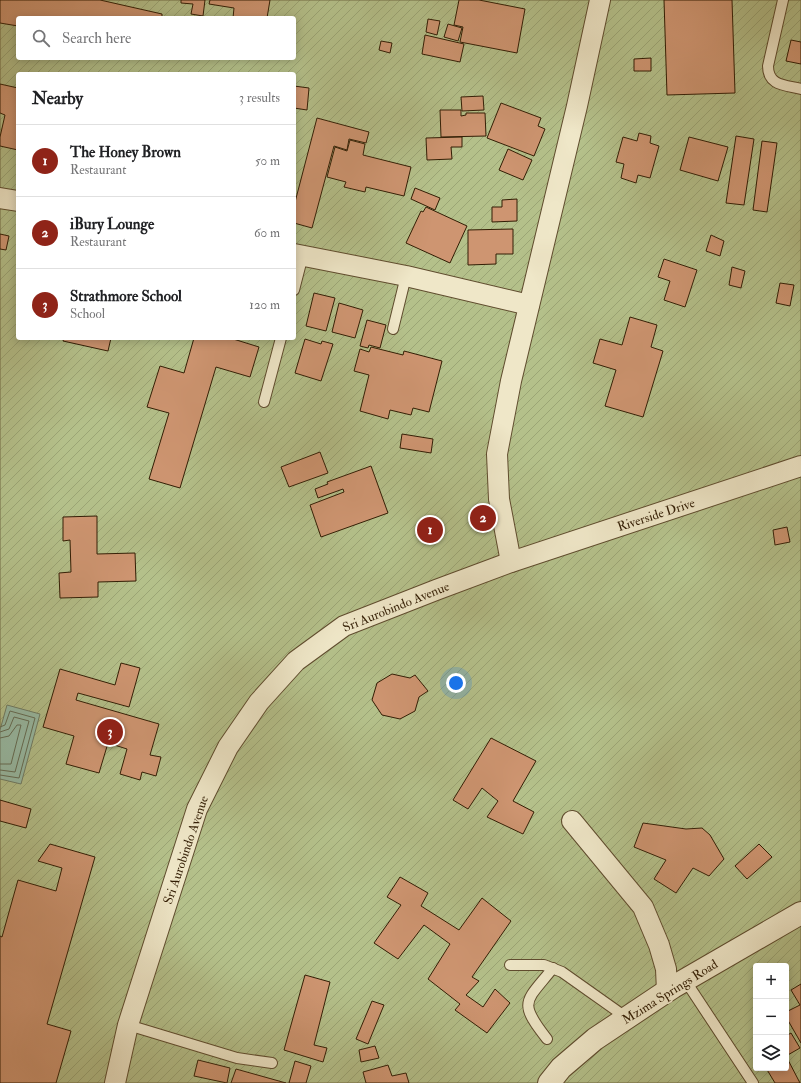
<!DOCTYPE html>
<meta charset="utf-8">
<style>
body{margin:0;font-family:"IM FELL Double Pica",serif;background:#f2f2f2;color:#202124}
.controls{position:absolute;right:12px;bottom:12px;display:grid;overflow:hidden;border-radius:4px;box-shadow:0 2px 10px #0003}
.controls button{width:36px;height:36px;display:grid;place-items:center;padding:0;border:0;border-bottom:1px solid #e0e0e0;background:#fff;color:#202124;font:20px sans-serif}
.you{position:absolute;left:456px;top:683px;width:14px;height:14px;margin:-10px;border:3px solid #fff;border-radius:50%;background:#1a73e8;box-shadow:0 0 0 6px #1a73e833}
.badge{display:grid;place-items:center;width:26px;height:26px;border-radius:50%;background:#8f2418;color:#fff;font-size:13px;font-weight:700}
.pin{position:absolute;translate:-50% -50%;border:2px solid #fff;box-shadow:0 1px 4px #0006}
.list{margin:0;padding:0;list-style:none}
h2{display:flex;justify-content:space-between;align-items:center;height:52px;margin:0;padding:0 16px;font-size:17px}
h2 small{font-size:13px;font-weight:400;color:#757577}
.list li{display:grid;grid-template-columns:26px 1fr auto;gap:12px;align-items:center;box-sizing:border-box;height:72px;padding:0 16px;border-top:1px solid #e0e0e0}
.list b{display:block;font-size:15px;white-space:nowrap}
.list p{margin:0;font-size:13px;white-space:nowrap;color:#757577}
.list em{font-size:13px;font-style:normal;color:#757577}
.icon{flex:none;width:22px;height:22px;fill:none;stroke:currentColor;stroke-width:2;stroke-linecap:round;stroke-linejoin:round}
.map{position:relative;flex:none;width:801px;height:1083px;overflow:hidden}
.search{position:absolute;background:#fff;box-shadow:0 2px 10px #0003;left:16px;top:16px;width:280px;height:44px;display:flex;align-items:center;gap:10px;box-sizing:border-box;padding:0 14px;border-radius:4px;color:#757577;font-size:15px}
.panel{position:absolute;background:#fff;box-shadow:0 2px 10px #0003;left:16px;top:72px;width:280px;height:268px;border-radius:4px}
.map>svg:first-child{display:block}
.garden{fill:url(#garden-furrows);stroke:#736e47;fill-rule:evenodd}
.water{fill:#97bba5;stroke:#6f7c65}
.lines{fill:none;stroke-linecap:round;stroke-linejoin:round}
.shore{stroke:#646c54;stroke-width:1}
.building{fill:#ce9571;stroke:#321d04}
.service-casing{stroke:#5f4c2e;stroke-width:12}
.minor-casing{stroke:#5f4c2e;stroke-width:22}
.tertiary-casing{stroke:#5f4c2e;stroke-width:24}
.service{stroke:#efe7c8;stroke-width:10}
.minor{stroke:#efe7c8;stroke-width:20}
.tertiary{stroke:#efe7c8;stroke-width:22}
.labels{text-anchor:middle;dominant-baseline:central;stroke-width:3.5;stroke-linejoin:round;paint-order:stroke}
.street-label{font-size:13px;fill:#321d04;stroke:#efe7c8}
</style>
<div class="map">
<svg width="801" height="1083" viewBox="0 0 801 1083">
<defs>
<pattern id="garden-furrows" width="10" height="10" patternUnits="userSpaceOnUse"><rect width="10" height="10" fill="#b4c08a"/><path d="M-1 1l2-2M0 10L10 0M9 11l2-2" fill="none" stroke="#9ba575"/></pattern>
</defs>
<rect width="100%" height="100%" fill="#e7daab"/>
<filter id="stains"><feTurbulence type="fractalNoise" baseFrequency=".005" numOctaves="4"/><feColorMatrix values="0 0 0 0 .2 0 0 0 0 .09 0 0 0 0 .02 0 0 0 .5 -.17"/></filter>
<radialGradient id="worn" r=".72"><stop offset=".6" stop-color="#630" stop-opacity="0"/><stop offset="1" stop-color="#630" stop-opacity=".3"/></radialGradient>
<path class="garden" d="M0 0H801V1083H0ZM18 18H294V58H18ZM18 74H294V338H18ZM756 966H786V1068H756Z"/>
<path class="water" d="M7 705 40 714 21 784 0 779V730Z"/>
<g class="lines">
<g class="shore">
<path d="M0 727 5 725 10 711 35 718 19 778 0 775"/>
<path d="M0 732 9 729 14 717 29 721 15 772 0 770"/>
<path d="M0 738 9 736 17 725H21L11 764H0"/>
</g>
</g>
<g class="building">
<path d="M0 0H100L162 14V18H18V26L0 23Z"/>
<path d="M181 0H205L203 16 191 14 193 4 181 3Z"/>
<path d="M210 0H270L267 18H233L234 8 209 4Z"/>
<path d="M459 0H479L525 9 517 53 460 42 463 27 454 25Z"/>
<path d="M664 0H732L735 93 667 95Z"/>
<path d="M428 19 440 21 437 35 426 32Z"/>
<path d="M448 24 462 28 458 41 444 37Z"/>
<path d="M425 35 464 44 460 62 422 54Z"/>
<path d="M791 40 801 42V64L786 61Z"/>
<path d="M381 41 392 43 390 53 379 50Z"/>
<path d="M651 58V71H634V59Z"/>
<path d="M0 84 18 88V150L0 146V137L5 115 0 113Z"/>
<path d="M294 86 309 88 307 110 294 108Z"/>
<path d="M483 96 484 110 462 111 461 97Z"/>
<path d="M501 103 541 118 538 126 545 129 534 156 487 138Z"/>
<path d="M440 110H461V116L466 115V113H485L486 136 441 137Z"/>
<path d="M317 118 369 132 366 143 349 139 347 150 334 146 312 228 294 223V206Z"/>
<path d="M639 133 651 136 650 143 659 146 650 178 638 175 636 183 621 178 624 164 616 162 623 137 637 141Z"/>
<path d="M736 136 754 139 744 205 726 203Z"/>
<path d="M462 137V147H451L452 159 427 160 426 138Z"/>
<path d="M689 137 728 147 718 181 680 170Z"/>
<path d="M350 140 365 144 363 155 411 167 404 196 366 187 365 192 344 187 346 182 327 177 335 147 347 151Z"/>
<path d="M762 141 777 143 767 212 753 210Z"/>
<path d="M508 149 532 160 523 180 499 170Z"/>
<path d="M415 188 440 198 435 210 411 199Z"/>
<path d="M517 199V221L492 222V207H502V200Z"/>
<path d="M426 207 467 226 450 263 406 243 421 211 423 212Z"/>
<path d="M513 229V254H496V264L468 265V230Z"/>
<path d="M0 234 9 236 6 250 0 249Z"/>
<path d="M711 235 724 241 720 256 706 251Z"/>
<path d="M664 259 697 270 685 307 664 300 670 281 658 277Z"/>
<path d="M732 267 745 271 741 288 729 285Z"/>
<path d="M780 283 794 285 790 306 776 303Z"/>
<path d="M314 293 335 298 326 331 306 326Z"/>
<path d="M339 303 363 310 355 338 332 332Z"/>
<path d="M630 317 657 325 651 347 663 351 643 417 605 406 616 370 593 363 600 339 622 345Z"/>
<path d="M367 320 386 325 380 348 369 345 368 348 360 346Z"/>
<path d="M64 338H111L108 351 63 341Z"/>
<path d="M194 338H230L259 347 250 377 216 367 180 488 149 479 169 413 147 407 160 366 184 373Z"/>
<path d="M305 339 321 344 322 341 333 344 321 381 295 373Z"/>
<path d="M371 347 403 355 404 351 442 361 429 412 413 408 411 415 390 410 388 419 360 411 369 375 354 371 360 349 369 352Z"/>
<path d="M402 434 433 439 431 453 400 448Z"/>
<path d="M320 452 328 473 289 487 281 467Z"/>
<path d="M371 466 388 513 321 537 310 505 344 492 343 489 318 498 315 489 328 484 327 482Z"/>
<path d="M97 516V554L135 553 136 581 98 582V597L60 598 59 573 71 572 70 540 63 541V517Z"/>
<path d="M787 527 790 542 775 545 773 530Z"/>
<path d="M121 663 140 668 129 707 78 693 76 700 159 724 150 755 161 757 156 776 142 772 140 780 120 774 127 749 108 743 99 773 66 764 74 736 43 727 60 669 115 685Z"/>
<path d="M392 674 410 678 415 675 428 691 419 697 415 711 400 719 382 715 372 700 377 683Z"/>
<path d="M491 738 536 761 513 801 534 812 523 834 487 817 498 801 482 788 468 809 453 800Z"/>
<path d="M0 800 31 809 26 828 0 821Z"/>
<path d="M643 823 686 829 702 828 710 835 724 859 709 876 693 868 676 893 654 879 666 860 634 847Z"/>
<path d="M50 844 95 857 47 1024 71 1031 56 1083H0V936L2 937 18 880 56 891 62 868 38 861Z"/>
<path d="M759 844 772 857 747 879 735 866Z"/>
<path d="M400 877 428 893 421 906 459 930 482 898 511 921 472 977 479 981 466 995 483 1007 495 989 510 1003 487 1033 455 1010 460 1004 428 979 450 944 424 925 398 959 374 943 401 905 387 897Z"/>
<path d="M305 975 330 982 314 1045 327 1048 323 1062 284 1050Z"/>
<path d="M801 984V1043L786 1017V1012L800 1005 791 990Z"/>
<path d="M372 1001 384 1005 368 1044 356 1039Z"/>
<path d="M791 1033 800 1048 786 1056 800 1083H775L766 1068H786V1036Z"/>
<path d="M375 1046 379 1058 361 1062 359 1050Z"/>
<path d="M198 1060 230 1068 227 1083 194 1076Z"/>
<path d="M295 1061 311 1066 306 1083H289Z"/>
<path d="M388 1065 392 1076 406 1073 409 1083H366L363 1072Z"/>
<path d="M236 1069 286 1083H231Z"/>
</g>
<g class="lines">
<g class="service-casing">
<g id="service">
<path d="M783 0 768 66C768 86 785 85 801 89"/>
<path d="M294 290 303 255"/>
<path d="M393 329 406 276"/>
<path d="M264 402 281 338"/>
<path d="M510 965H544L562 972 627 1018"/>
<path d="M685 980 753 1083"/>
<path d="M128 1025 237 1058 272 1063"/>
<path d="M547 1039C517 1001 526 1002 553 968"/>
</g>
</g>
<g class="minor-casing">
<g id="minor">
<path d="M0 198 18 201"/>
<path d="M294 254 406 276 529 305"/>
<path d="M511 562 499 499 497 454 511 381 577 106 600 0"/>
<path d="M572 821 643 907 659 945 666 969 667 991"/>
<path d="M115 1083 128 1025 197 809 228 747 259 702 296 661 344 626 436 590 511 562 801 466"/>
</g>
</g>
<g class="tertiary-casing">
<path id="tertiary" d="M549 1083 561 1068 595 1039 673 987 801 913"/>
</g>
<use href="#service" class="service"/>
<use href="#minor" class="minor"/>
<use href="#tertiary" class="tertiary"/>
</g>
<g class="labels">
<g class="street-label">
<text transform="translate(656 515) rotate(-18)">Riverside Drive</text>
<text transform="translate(396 607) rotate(-22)">Sri Aurobindo Avenue</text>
<text transform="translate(186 850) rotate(-71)">Sri Aurobindo Avenue</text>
<text transform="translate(670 992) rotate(-32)">Mzima Springs Road</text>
</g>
</g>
<rect width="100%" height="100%" filter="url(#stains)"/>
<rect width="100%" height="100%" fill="url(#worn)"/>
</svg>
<div class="controls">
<button>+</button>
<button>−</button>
<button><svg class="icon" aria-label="layers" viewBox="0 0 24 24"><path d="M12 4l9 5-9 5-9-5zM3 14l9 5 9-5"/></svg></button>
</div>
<div class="you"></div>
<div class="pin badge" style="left:430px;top:530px">1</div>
<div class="pin badge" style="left:483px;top:518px">2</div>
<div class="pin badge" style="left:110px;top:732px">3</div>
<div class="search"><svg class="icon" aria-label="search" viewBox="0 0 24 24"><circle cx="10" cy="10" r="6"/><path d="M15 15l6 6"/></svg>Search here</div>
<section class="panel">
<h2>Nearby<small>3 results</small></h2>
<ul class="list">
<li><span class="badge">1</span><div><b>The Honey Brown</b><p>Restaurant</p></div><em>50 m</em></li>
<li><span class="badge">2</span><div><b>iBury Lounge</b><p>Restaurant</p></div><em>60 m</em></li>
<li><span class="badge">3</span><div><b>Strathmore School</b><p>School</p></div><em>120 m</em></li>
</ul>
</section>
</div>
